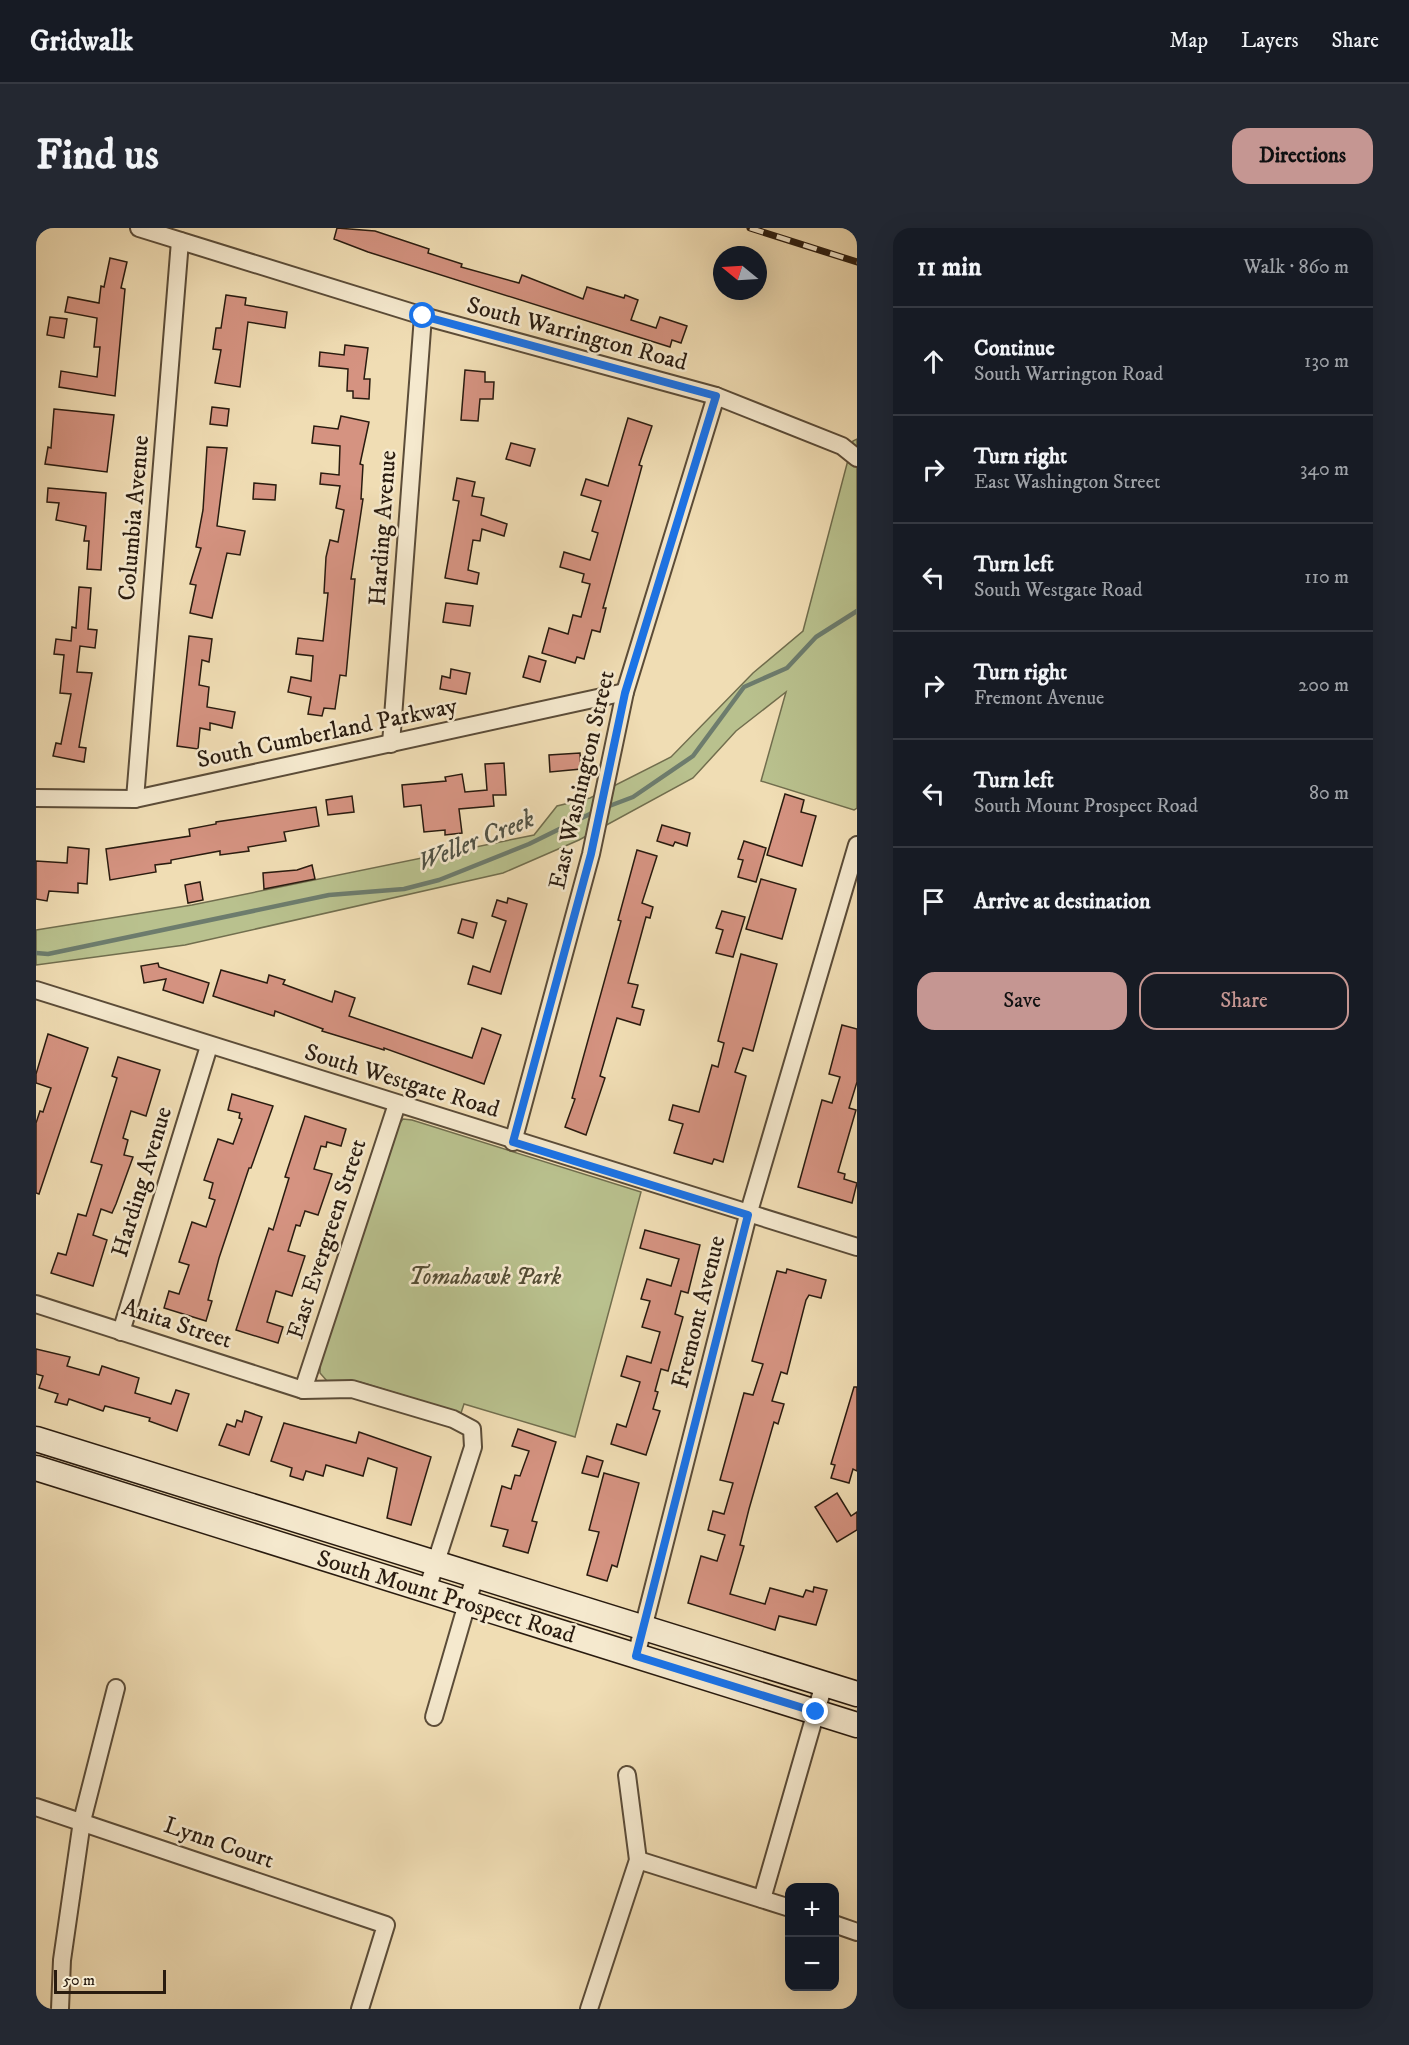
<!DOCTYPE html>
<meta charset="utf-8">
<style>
body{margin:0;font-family:"IM FELL DW Pica",serif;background:#242831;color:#f1f3f6}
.controls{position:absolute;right:18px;bottom:18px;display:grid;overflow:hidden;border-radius:12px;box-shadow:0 6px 24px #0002}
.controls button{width:54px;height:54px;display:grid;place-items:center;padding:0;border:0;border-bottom:2px solid #363941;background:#171b24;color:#f1f3f6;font:30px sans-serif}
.compass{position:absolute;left:677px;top:18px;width:54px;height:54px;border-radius:50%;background:#171b24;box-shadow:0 6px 24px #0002;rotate:288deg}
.scale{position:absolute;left:18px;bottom:15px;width:112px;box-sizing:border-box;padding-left:6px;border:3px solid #291b0f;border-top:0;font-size:16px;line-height:21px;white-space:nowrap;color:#291b0f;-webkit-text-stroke:4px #f5e9ce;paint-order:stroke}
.stop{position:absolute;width:18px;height:18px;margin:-14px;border:4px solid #1a73e8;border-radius:50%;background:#fff}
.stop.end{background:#1a73e8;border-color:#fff;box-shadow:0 2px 6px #0008}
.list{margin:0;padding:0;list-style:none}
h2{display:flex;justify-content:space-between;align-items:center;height:78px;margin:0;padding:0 24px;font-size:26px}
h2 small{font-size:20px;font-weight:400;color:#9ea1a6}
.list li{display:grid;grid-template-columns:39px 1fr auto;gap:18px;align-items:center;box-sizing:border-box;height:108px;padding:0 24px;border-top:2px solid #363941}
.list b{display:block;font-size:22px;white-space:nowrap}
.list p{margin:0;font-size:20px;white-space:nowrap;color:#9ea1a6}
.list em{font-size:20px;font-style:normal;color:#9ea1a6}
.actions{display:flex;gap:12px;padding:18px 24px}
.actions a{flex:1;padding:14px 0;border:2px solid #c59692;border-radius:18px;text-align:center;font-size:21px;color:#c59692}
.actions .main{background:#c59692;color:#111}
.icon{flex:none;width:33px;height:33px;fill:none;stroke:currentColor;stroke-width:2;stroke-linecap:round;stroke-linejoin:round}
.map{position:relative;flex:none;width:821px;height:1781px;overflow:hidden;border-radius:18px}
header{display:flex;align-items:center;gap:36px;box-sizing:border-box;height:84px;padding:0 30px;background:#171b24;border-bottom:2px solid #363941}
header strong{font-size:28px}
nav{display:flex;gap:33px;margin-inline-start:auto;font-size:21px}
.intro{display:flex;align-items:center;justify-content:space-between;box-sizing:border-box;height:144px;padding:0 36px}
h1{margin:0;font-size:42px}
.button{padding:15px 27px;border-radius:18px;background:#c59692;color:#111;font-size:21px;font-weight:700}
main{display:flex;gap:36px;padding:0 36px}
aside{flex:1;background:#171b24;border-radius:18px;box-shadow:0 6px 24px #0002}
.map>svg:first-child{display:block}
.green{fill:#b9c18e;stroke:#716e4e;stroke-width:1.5}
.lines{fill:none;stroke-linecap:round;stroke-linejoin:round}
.stream{stroke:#6d7c6d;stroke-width:4.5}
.building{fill:#d59381;stroke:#291b0f;stroke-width:1.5}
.street-casing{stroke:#5b4c38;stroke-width:20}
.secondary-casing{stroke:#291b0f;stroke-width:27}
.street{stroke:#f5e9ce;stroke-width:16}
.secondary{stroke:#f5e9ce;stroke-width:24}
.rail-casing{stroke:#291b0f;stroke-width:7}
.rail{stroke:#f5e9ce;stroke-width:4.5;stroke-dasharray:14;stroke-linecap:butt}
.route{stroke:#1a73e8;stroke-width:8}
.labels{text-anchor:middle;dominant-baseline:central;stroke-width:5;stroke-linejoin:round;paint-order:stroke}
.street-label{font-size:24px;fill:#291b0f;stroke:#f5e9ce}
.park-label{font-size:24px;font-style:italic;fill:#544d35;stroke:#f5e9ce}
.water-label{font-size:26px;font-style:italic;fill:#515346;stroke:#f5e9ce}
</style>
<header>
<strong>Gridwalk</strong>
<nav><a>Map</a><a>Layers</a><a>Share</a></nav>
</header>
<div class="intro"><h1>Find us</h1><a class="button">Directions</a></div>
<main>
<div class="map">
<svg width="821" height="1781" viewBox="0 0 821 1781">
<rect width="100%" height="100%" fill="#f0ddb4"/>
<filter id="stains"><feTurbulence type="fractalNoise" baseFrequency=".00333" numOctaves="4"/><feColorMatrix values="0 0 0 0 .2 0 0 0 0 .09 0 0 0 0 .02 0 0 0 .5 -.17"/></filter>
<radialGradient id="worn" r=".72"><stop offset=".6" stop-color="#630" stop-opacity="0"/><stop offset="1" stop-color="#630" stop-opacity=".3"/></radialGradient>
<g class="green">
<path d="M821 211V580L818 582 725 553 750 464 700 503 657 550 543 612 467 645 149 717 0 737V702L156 677 498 607 521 578 554 570 635 529 717 445 767 403 817 213Z"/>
<path d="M367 891 376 892 605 964 539 1209 428 1176 425 1185 324 1154 291 1153 284 1145V1134L359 901Z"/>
</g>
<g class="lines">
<g class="stream">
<path d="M568 580 597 569 657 528 708 459 751 440 780 409 821 383"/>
<path d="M0 725 12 726 293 667 368 661 403 652 493 616 560 583"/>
</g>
</g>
<g class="building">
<path d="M301 0 339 3 393 21 392 25 426 36 425 39 483 55 486 47 547 71 551 59 588 70 589 67 602 72 595 92 620 100 624 89 651 98 645 115 636 112 634 119 332 24 298 11Z"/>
<path d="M74 30 91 34 85 60 89 61 79 168 23 159 25 143 61 149 64 119H58L61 90 29 84 32 69 63 75 65 58 68 59Z"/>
<path d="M190 67 210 70 209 77 251 84 249 100 212 94 204 159 179 155 185 122 177 121 180 100H185Z"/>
<path d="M14 89 31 91 28 110 11 107Z"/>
<path d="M309 117 332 120 328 151H334L333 171 317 170V163H311L312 141 283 138 284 124 308 127Z"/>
<path d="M429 142 449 144V154H458L457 171H444L442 193 425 192Z"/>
<path d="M176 179 193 181 191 198 174 196Z"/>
<path d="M18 181 78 187 71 244 9 236 12 219 15 220Z"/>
<path d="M305 188 333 194 324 236 327 237 325 271H327L315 351H319L310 448 304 447 299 481 288 480 286 488 272 486 275 469 252 464 255 449 275 453 277 428 260 426 262 410 287 413 292 365H288L290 329 294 312 302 314 308 282 300 280 304 258 284 256 285 245 303 247 304 218 276 215 278 198 302 201Z"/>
<path d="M592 190 616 198 603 237 606 238 567 380H570L564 404 556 402 548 431 541 429 539 435 506 425 513 400 532 406 537 387 545 389 554 356 546 354 548 346 524 339 528 324 554 332 562 305 556 303 565 273 545 267 550 251 572 258Z"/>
<path d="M475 215 499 221 494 238 470 231Z"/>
<path d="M171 219 191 220 181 298 209 303 204 327 191 325 176 390 154 385 160 357 154 356 165 320 160 319 167 282Z"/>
<path d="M421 250 439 254 436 268 448 270 445 287 471 296 468 308 446 301 444 313 437 312 432 342 443 345 441 356 409 350 423 273 417 272Z"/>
<path d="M218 255 240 257 239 272 217 271Z"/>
<path d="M12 260 70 265 65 342 51 341 53 313H48L50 298 20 292 23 275 11 274Z"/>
<path d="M43 359 55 360 52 401 61 402 59 420 44 418 41 444 56 445 43 519 50 520 48 534 17 528 20 515 25 516 35 466 24 465 28 427 18 426 20 411 35 413 36 399 40 400Z"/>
<path d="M410 375 437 378 434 398 407 394Z"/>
<path d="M153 408 176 411 173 434 166 432 163 457 173 459 171 479 199 484 196 500 174 495V502L164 500 162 521 141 518Z"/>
<path d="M493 428 510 433 504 454 487 449Z"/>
<path d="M415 441 434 445 430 466 404 461 406 448 414 450Z"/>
<path d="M544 525 545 541 514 544 513 527Z"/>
<path d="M468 535 470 567H457L458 578 423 581 426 605 409 607V602L388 604 385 577 368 579 366 557 410 553 409 549 426 546 429 564 451 562 449 536Z"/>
<path d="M749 566 768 572 765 584 780 588 766 638 731 627Z"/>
<path d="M316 568 318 584 292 587 290 572Z"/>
<path d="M280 579 283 598 248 604 250 613 212 619 213 623 184 627V623L135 632V635L119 637 120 644 74 652 70 621 154 608 153 601 180 596V594Z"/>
<path d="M626 597 654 605 651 618 639 614 637 618 621 613Z"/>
<path d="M708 613 730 620 720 654 702 649 707 632 702 631Z"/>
<path d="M32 619 53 621 51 656 42 655V665L13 663 11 673 0 671V633L31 635Z"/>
<path d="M601 622 621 628 606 675 617 679 614 690 610 689 592 755 602 757 596 779 608 782 604 797 581 790 564 848 569 850 550 907 529 899 539 871 536 870 585 693 582 692Z"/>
<path d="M276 637 279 651 228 661 227 645 261 642Z"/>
<path d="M725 651 760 661 746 711 710 701Z"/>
<path d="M164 654 167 672 152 675 149 657Z"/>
<path d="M472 670 491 676 465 766 432 756 437 738 454 744 470 693 456 688 461 672 471 675Z"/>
<path d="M686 683 709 689 697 729 680 725 687 702 680 700Z"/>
<path d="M426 691 441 695 437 710 422 705Z"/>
<path d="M705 726 741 736 717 823 707 820 699 844 710 848 687 934 678 931 676 936 638 925 647 896 633 892 637 877 663 884 676 837 682 839 688 815 682 813Z"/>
<path d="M122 735 123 739 173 755 167 775 127 762 130 751 108 755 105 738Z"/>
<path d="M185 742 231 755 233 747 249 752 247 756 296 774 299 763 319 770 313 788 436 830 446 800 465 807 448 856 348 820V822L286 803 287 801 239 783 238 788 177 768Z"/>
<path d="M806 797 821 801V854L813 880 820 882 802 944 809 946 808 951 821 955 816 975 762 959 786 872 796 875 804 849 793 846Z"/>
<path d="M12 806 52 820 3 966 0 965V895L4 883 7 884 15 860 0 855V846Z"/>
<path d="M82 829 124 842 110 888 95 883 87 910 92 912 88 927 97 929 80 976 76 985 65 981 57 1007 71 1012 57 1058 15 1045 22 1025 30 1027 42 986 50 988 66 937 55 934 81 850 76 848Z"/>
<path d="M196 866 237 878 215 940H213L183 1030 172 1072 176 1073 170 1093 128 1080 133 1063 143 1066 153 1037 143 1034 156 994 170 999 179 972 173 970 177 955 168 952 182 911 197 916 206 891 203 890 204 885 192 882Z"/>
<path d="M269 888 310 901 305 918 291 914 290 919 285 918 278 941 296 946 282 987 269 983 264 998 260 997 252 1023 269 1028 256 1068 240 1063 231 1094 247 1099 242 1115 200 1102 233 1000 237 1002 253 950 249 949Z"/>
<path d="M609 1002 664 1017 652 1065 645 1063 639 1086 647 1089 632 1143 625 1141 619 1163 622 1164 617 1181 624 1183 610 1227 575 1216 581 1196 590 1199 604 1154 585 1148 591 1128 615 1135 624 1104 606 1099 614 1073 605 1071 611 1051 635 1058 643 1031 604 1020Z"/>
<path d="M751 1041 790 1052 785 1070 773 1067 770 1072 751 1146 745 1144 736 1173 748 1176 742 1196 738 1194 713 1281 704 1317 708 1318 694 1366 729 1376 734 1360 767 1369 770 1362 777 1364 778 1359 791 1362 780 1397 743 1388 739 1402 652 1375 665 1328 681 1333 689 1307 672 1302 677 1283 688 1286 697 1255 684 1252 708 1165 717 1167 727 1136 716 1133 741 1043 750 1045Z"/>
<path d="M0 1121 34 1129 31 1138 63 1147 66 1138 103 1150 99 1165 135 1176 140 1162 153 1166 141 1203 113 1193 114 1190 69 1178 67 1183 33 1171 31 1177 19 1174 22 1166 3 1160 7 1148 0 1146Z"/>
<path d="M818 1159H821V1243L817 1241 813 1255 795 1250 799 1237 795 1236Z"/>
<path d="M209 1183 226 1189 213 1227 183 1217 191 1196 199 1199 201 1192 206 1194Z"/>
<path d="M248 1195 320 1215 323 1204 395 1229 375 1297 351 1290 361 1240 332 1230 327 1248 290 1237 287 1248 270 1243 267 1252 254 1248 256 1240 235 1233Z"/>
<path d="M482 1201 520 1214 496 1293 501 1294 492 1325 467 1318 472 1302 455 1298 466 1258 475 1261 479 1247 484 1248 493 1223 476 1218Z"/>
<path d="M551 1228 567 1233 562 1249 546 1245Z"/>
<path d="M568 1245 603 1255 581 1339 576 1337 571 1353 551 1347 563 1304 553 1302Z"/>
<path d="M801 1265 815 1288 821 1284V1302L801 1314 779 1279Z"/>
</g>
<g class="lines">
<g class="street-casing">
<g id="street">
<path d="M103 0 387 88 680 168 806 218 821 230"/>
<path d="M355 516 387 88"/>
<path d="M0 570 99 571 589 464"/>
<path d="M99 571 144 13"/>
<path d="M0 762 821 1019"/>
<path d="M477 914 555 626 589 464 680 168"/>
<path d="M0 1076 267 1162 316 1161 417 1191 436 1201 437 1219 391 1362"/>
<path d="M85 1104 173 818"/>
<path d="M267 1162 361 876"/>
<path d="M600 1428 712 987 821 617"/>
<path d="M398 1489 439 1348"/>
<path d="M0 1579 350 1697 324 1781"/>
<path d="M602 1632 754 1680"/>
<path d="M726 1671 788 1456"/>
<path d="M798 1696 821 1704"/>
<path d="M24 1781 26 1732 46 1593 80 1460"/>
<path d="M553 1781 602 1632 591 1547"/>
</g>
</g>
<g class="secondary-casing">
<g id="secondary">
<path d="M0 1211 821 1466"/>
<path d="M0 1240 821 1497"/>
</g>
</g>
<use href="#street" class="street"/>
<use href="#secondary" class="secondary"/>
<g class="rail-casing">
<path id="rail" d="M714 0 821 34"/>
</g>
<use href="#rail" class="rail"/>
</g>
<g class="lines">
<path class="route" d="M387 88 680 168 589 465 555 626 477 914 712 987 600 1428 780 1484"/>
</g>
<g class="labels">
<g class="street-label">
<text transform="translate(541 106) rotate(15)">South Warrington Road</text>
<text transform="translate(98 290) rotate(-85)">Columbia Avenue</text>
<text transform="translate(347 300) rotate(-86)">Harding Avenue</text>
<text transform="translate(291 505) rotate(-12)">South Cumberland Parkway</text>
<text transform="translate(546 552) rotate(-77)">East Washington Street</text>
<text transform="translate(366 853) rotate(17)">South Westgate Road</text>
<text transform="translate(106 954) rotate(-73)">Harding Avenue</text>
<text transform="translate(291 1011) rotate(-72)">East Evergreen Street</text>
<text transform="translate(663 1084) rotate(-76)">Fremont Avenue</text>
<text transform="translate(141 1096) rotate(18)">Anita Street</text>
<text transform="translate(410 1369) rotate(17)">South Mount Prospect Road</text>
<text transform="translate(183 1615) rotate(19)">Lynn Court</text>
</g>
<g class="park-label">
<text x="449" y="1049">Tomahawk Park</text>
</g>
<g class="water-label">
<text transform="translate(440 613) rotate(-22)">Weller Creek</text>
</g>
</g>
<rect width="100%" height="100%" filter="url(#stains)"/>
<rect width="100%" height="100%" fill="url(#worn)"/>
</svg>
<div class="controls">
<button>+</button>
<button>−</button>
</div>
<svg class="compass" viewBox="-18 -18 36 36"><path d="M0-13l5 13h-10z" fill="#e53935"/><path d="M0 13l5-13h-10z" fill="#9ea1a6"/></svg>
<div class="scale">50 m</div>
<div class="stop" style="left:387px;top:88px"></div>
<div class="stop end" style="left:780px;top:1484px"></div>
</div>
<aside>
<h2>11 min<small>Walk · 860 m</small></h2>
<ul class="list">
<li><svg class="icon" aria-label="ahead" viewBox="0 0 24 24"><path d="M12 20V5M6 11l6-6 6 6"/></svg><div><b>Continue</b><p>South Warrington Road</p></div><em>130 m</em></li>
<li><svg class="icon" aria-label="right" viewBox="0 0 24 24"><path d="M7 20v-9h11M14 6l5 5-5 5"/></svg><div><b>Turn right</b><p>East Washington Street</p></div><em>340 m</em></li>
<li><svg class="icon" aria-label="left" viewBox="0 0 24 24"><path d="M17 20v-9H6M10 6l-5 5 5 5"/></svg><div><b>Turn left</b><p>South Westgate Road</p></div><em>110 m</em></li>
<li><svg class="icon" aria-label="right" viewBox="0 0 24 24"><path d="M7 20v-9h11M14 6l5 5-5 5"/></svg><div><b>Turn right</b><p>Fremont Avenue</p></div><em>200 m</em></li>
<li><svg class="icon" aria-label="left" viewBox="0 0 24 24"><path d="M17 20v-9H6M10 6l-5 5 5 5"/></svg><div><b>Turn left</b><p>South Mount Prospect Road</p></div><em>80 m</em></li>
<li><svg class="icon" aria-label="arrive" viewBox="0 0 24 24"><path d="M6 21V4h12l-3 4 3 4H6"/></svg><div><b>Arrive at destination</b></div></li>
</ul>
<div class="actions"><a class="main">Save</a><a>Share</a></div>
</aside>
</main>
